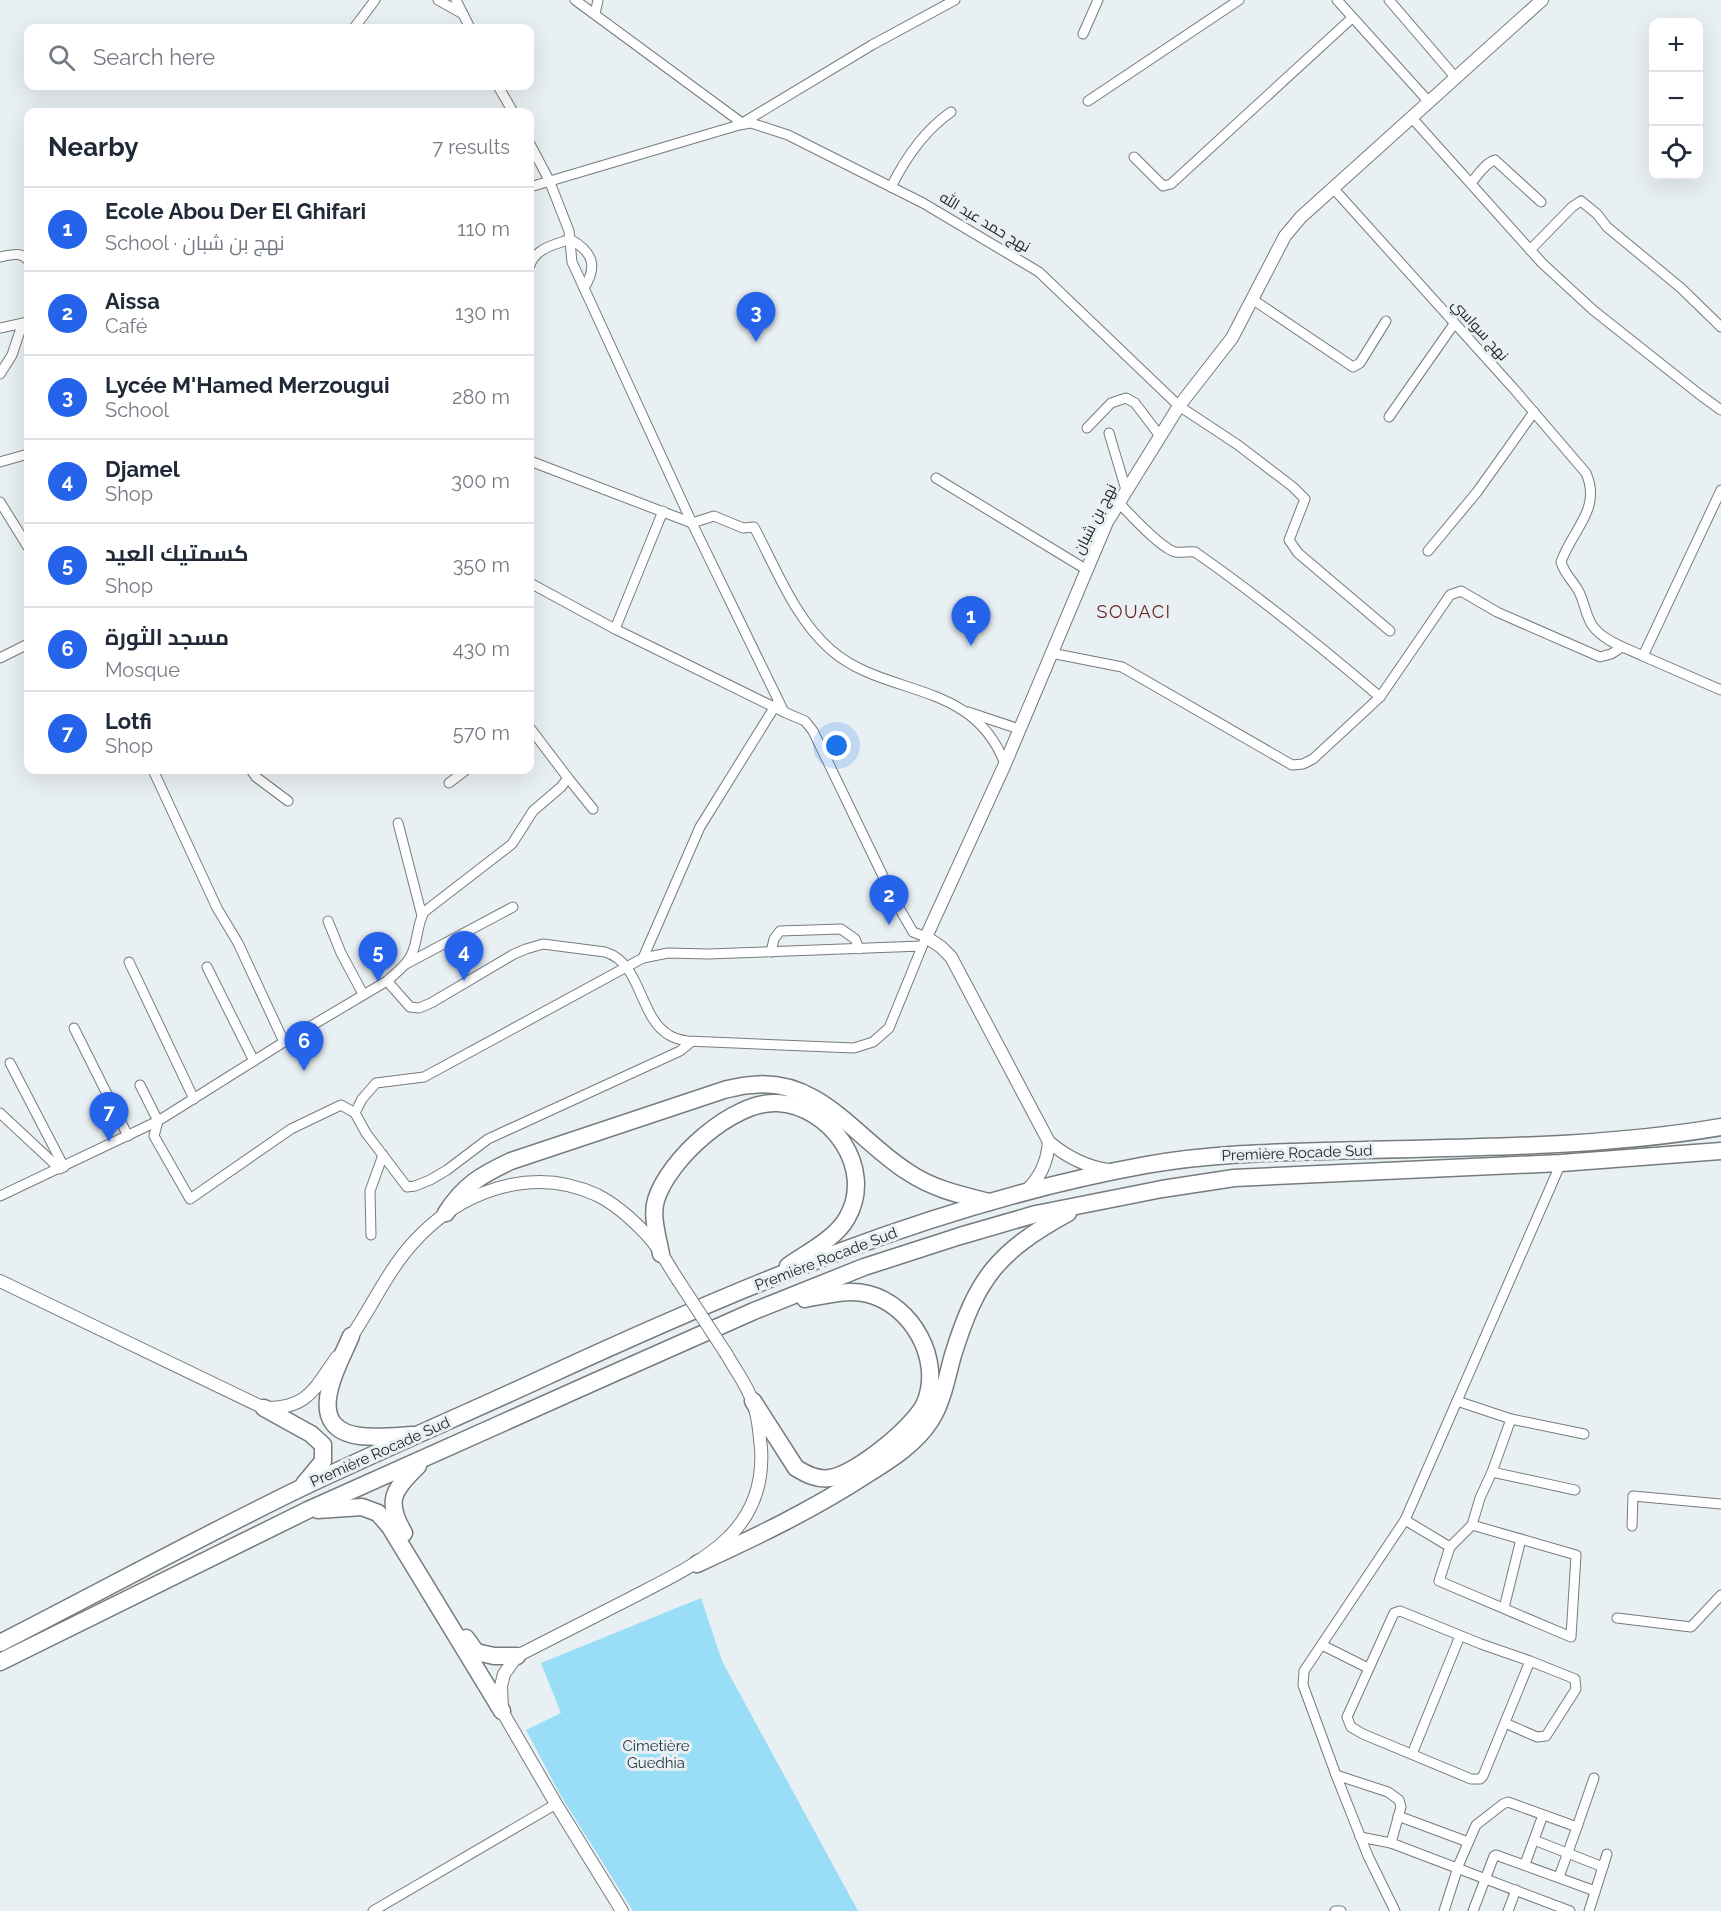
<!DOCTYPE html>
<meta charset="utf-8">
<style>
body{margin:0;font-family:Raleway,Cairo,sans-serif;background:#f2f2f3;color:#1f2937}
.controls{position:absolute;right:18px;top:18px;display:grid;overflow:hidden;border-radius:12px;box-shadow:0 6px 24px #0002}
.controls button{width:54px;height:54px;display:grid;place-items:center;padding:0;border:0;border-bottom:2px solid #e0e1e3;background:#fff;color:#1f2937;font:30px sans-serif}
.you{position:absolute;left:837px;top:746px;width:21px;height:21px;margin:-15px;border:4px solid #fff;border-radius:50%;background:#1a73e8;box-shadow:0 0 0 9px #1a73e833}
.badge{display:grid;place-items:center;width:39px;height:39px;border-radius:50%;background:#2563eb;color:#fff;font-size:20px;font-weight:700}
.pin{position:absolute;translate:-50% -50px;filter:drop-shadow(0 2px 3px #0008)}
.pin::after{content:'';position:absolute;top:32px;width:21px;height:18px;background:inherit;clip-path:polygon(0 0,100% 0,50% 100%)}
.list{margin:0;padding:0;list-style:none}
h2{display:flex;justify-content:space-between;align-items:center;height:78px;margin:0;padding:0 24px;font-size:26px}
h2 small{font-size:20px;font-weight:400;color:#747a83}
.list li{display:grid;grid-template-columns:39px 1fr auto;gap:18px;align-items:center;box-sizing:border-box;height:84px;padding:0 24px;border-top:2px solid #e0e1e3}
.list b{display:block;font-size:22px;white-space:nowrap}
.list p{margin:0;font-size:20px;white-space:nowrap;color:#747a83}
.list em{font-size:20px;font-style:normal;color:#747a83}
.icon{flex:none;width:33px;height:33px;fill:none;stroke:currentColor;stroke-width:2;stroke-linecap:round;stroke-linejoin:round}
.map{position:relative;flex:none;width:1721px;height:1911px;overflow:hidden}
.search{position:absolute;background:#fff;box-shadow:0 6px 24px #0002;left:24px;top:24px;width:510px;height:66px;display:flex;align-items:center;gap:15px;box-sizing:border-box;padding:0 21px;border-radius:12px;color:#747a83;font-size:22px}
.panel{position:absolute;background:#fff;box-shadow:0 6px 24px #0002;left:24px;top:108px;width:510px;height:666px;border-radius:12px}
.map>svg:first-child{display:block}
.green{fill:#9addf6}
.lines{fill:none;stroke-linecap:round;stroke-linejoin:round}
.street-casing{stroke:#757b7e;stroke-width:11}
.secondary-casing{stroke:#757b7e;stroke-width:14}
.highway-casing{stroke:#757b7e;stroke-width:19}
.street{stroke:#fff;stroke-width:9}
.secondary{stroke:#fff;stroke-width:12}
.highway{stroke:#fff;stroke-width:16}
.secondary-bridge-casing{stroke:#757b7e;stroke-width:14;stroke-linecap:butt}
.secondary-bridge{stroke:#fff;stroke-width:12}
.labels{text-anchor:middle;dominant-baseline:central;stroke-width:6;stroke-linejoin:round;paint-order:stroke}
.street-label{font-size:15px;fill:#232526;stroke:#e9f0f3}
.park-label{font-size:15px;fill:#1f363e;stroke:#e9f0f3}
.quarter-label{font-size:18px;letter-spacing:1.5px;fill:#6a2422;stroke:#e9f0f3}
</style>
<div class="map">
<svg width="1721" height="1911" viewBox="0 0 1721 1911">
<rect width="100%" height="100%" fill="#e9f0f3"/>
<path class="green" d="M701 1598 722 1661 858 1911H633L561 1796 526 1730 561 1713 541 1663Z"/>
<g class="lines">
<g class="street-casing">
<g id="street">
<path d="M438 0 463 14"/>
<path d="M456 0 470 28"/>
<path d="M575 0 742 123"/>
<path d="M1337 0 1429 102"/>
<path d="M1389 0 1456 78"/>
<path d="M595 14 598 0"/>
<path d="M354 28 375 0"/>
<path d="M1083 34 1098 0"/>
<path d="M498 86 513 112"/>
<path d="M1088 101 1239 0"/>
<path d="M1412 118 1542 263 1593 310 1699 394 1721 410"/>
<path d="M739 125 751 123 788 135 923 203 1039 272 1179 406 1238 445 1293 487 1305 499 1289 540 1298 553 1390 631"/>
<path d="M530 144 549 180 569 231 572 262 692 523 784 712"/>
<path d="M1134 157 1163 186 1171 184 1352 18"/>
<path d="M1471 183C1478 175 1485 163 1495 160L1541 202"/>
<path d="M530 187 739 125 872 45 955 0"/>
<path d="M891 187C905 159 925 130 951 112"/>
<path d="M1333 188 1514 389 1586 473C1602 509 1572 530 1561 562 1564 573 1572 580 1578 590 1584 600 1585 614 1592 625 1603 641 1626 648 1643 656L1721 490"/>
<path d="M1530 250 1572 207 1581 201 1597 214 1607 227 1681 288 1721 327"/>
<path d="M0 257C11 255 20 251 28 260"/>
<path d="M530 265C536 248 554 245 570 239 593 252 598 266 584 288"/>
<path d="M1252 299 1353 367 1360 363 1386 321"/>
<path d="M0 328 28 322"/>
<path d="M0 374 12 355 22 325"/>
<path d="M1389 417 1454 324"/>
<path d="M1087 428 1111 403 1126 398 1135 403 1160 436"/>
<path d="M1109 433 1126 490"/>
<path d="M530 461 692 523 714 516 743 528 754 527C776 568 795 619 831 650 886 698 973 679 1005 764"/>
<path d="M0 462 28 454"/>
<path d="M936 478 1087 570"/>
<path d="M0 502 28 547"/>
<path d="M1118 502C1129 513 1162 550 1176 552 1182 553 1189 551 1195 552 1260 597 1320 646 1380 697"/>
<path d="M1428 551 1477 492 1534 412"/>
<path d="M615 629 663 511"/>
<path d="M1051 653 1122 667 1292 765 1303 764 1313 759 1380 697 1450 595 1461 591 1497 612 1600 657 1611 654 1622 647"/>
<path d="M1643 656 1721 690"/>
<path d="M0 658 28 644"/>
<path d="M968 712 1019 729"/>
<path d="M153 770 217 908 238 943 284 1042"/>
<path d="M251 770 256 777 288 801"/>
<path d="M568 778 593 809"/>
<path d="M449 783 466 770"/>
<path d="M398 823 422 916"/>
<path d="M328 921 341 953 363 994"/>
<path d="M771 952 774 939 780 931 841 929 855 939 859 949"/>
<path d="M643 958 700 827 777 703"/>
<path d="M129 962 194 1099"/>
<path d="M406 964 513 907"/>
<path d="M207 967 254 1061"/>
<path d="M387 981C396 973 409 963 413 951 418 938 417 925 424 912L512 844 533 811 561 787 568 778 530 728"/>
<path d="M74 1028 128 1136"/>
<path d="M691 1042 680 1051 488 1139 447 1170 430 1180 415 1186 407 1187 366 1133 355 1113 362 1099 376 1083 424 1077 643 958 668 953 708 954 922 946"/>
<path d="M10 1063 64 1167"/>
<path d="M140 1085 158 1121 154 1136 190 1199 291 1129 341 1105 355 1113"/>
<path d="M0 1113 60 1169"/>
<path d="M0 1196 158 1121 284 1042 387 981 410 1007 419 1008 431 1003 514 954 526 949 543 944 605 952C642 963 639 1018 669 1035 674 1038 681 1040 687 1041L854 1048 873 1042 889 1028 926 937 913 932 894 899 813 731 805 721 784 712 615 629 530 583"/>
<path d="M371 1235 370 1191 383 1155"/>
<path d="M1457 1401 1511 1419 1492 1472 1575 1490"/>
<path d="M1511 1419 1584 1434"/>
<path d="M1405 1520 1450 1547 1439 1581 1571 1637 1576 1555 1472 1525 1480 1498 1492 1472"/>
<path d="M1632 1526 1633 1496 1721 1504"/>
<path d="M1450 1547 1472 1525"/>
<path d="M1504 1608 1521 1539"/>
<path d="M1617 1618 1691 1627 1721 1595"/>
<path d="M1322 1645 1368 1668"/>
<path d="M1505 1723 1537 1737 1546 1736 1576 1689 1575 1679 1530 1661 1481 1644 1400 1611 1394 1613 1347 1717 1351 1727 1363 1734 1471 1779H1480L1483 1776 1530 1661"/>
<path d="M1412 1754 1460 1636"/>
<path d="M1336 1775 1388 1792 1399 1800 1401 1807 1391 1843 1570 1911"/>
<path d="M1398 1816 1468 1842"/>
<path d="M1360 1837 1391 1843"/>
<path d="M1534 1840 1603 1867"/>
<path d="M1525 1864 1543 1815"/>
<path d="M1559 1877 1577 1827"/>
<path d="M373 1911 556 1804"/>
<path d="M1335 1911H1341"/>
<path d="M1395 1911 1368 1856 1336 1775 1303 1685 1304 1671 1405 1520 1561 1163"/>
<path d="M1444 1911 1459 1864 1476 1825 1503 1804 1508 1802 1577 1827 1594 1778"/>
<path d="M1473 1911 1494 1856 1496 1855 1595 1891"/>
<path d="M1508 1911 1516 1890"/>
<path d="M1589 1911 1607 1854"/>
</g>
</g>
<g class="secondary-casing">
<g id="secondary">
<path d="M1109 1170C1086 1167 1067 1157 1049 1142L951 957 941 947 926 937 1005 764 1107 522 1179 406 1232 338 1285 236 1301 217 1542 0"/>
<path d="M1025 1192C1040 1178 1047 1163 1049 1142"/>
<path d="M0 1281 264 1408C308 1409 314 1389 337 1357"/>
<path d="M347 1343C370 1311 386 1273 412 1244 458 1192 531 1164 597 1195 615 1204 633 1220 647 1235 659 1247 668 1265 678 1280"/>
<path d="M622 1911 556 1804 502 1711 501 1686 504 1674 517 1656C555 1637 593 1617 631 1598 696 1564 767 1535 761 1448 759 1432 759 1417 753 1403 748 1386 735 1370 727 1355"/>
</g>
</g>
<g class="highway-casing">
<g id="highway">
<path d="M446 1213C464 1185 481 1175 511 1161L724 1090C733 1088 743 1085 752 1085 820 1077 858 1141 908 1172 933 1189 961 1195 989 1202"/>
<path d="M661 1254C658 1238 651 1216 656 1200 668 1160 733 1100 778 1103 830 1106 876 1168 847 1218 835 1239 808 1252 788 1266"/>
<path d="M351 1336C338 1367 301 1428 360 1436 377 1438 395 1436 412 1435"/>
<path d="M753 1401 796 1468C806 1474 817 1480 830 1478 855 1475 915 1426 925 1403 943 1360 912 1305 868 1294 848 1289 825 1295 805 1299"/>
<path d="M264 1408 311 1434 323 1445V1461L304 1484"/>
<path d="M318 1510 362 1507 378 1513 390 1527 502 1711"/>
<path d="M404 1533C385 1501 393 1490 418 1466"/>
<path d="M697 1564C756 1537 812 1510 866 1475 890 1460 916 1444 931 1420 943 1401 947 1376 953 1355 977 1278 997 1252 1068 1213"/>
<path d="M466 1638 476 1652 494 1656H517"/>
<path d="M0 1643C100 1592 200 1537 301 1488 381 1450 463 1415 543 1378 736 1289 935 1203 1146 1165 1218 1152 1292 1152 1365 1150 1484 1147 1604 1147 1721 1127"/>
<path d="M0 1662 308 1510 603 1378 754 1311 864 1267 960 1236 1036 1214 1162 1189 1234 1178 1561 1163 1721 1151"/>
</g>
</g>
<use href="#street" class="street"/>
<use href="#secondary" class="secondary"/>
<use href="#highway" class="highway"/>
<g class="secondary-bridge-casing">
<path id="secondary-bridge" d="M678 1280 727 1355"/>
</g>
<use href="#secondary-bridge" class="secondary-bridge"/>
</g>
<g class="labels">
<g class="street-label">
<text transform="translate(985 222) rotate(31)">نهج حمد عبد الله</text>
<text transform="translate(1480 330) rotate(48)">نهج سواسي</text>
<text transform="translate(1095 519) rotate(-63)">نهج بن شبان</text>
<text transform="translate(1297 1153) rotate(-2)">Première Rocade Sud</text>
<text transform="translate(826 1259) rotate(-21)">Première Rocade Sud</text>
<text transform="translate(380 1452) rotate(-24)">Première Rocade Sud</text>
</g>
<g class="park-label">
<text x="656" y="1746">Cimetière<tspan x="656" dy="17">Guedhia</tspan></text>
</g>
<g class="quarter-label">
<text x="1134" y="611">SOUACI</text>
</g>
</g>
</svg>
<div class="controls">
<button>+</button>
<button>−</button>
<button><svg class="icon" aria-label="locate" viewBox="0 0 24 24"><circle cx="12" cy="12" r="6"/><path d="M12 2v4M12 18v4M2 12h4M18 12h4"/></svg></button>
</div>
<div class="you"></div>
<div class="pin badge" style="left:971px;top:646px">1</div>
<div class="pin badge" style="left:889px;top:925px">2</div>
<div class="pin badge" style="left:756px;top:342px">3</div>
<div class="pin badge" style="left:464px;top:981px">4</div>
<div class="pin badge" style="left:378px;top:982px">5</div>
<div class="pin badge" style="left:304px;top:1071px">6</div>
<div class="pin badge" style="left:109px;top:1142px">7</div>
<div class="search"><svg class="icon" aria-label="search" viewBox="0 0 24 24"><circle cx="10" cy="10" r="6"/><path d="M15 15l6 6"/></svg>Search here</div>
<section class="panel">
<h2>Nearby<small>7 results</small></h2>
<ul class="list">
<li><span class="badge">1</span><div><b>Ecole Abou Der El Ghifari</b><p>School · نهج بن شبان</p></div><em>110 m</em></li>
<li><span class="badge">2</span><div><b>Aissa</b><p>Café</p></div><em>130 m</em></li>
<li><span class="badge">3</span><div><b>Lycée M'Hamed Merzougui</b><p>School</p></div><em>280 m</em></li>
<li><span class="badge">4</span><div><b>Djamel</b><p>Shop</p></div><em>300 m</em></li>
<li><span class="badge">5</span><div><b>كسمتيك العيد</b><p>Shop</p></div><em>350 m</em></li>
<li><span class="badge">6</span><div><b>مسجد الثورة</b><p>Mosque</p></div><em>430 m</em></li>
<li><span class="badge">7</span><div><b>Lotfi</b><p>Shop</p></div><em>570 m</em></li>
</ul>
</section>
</div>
